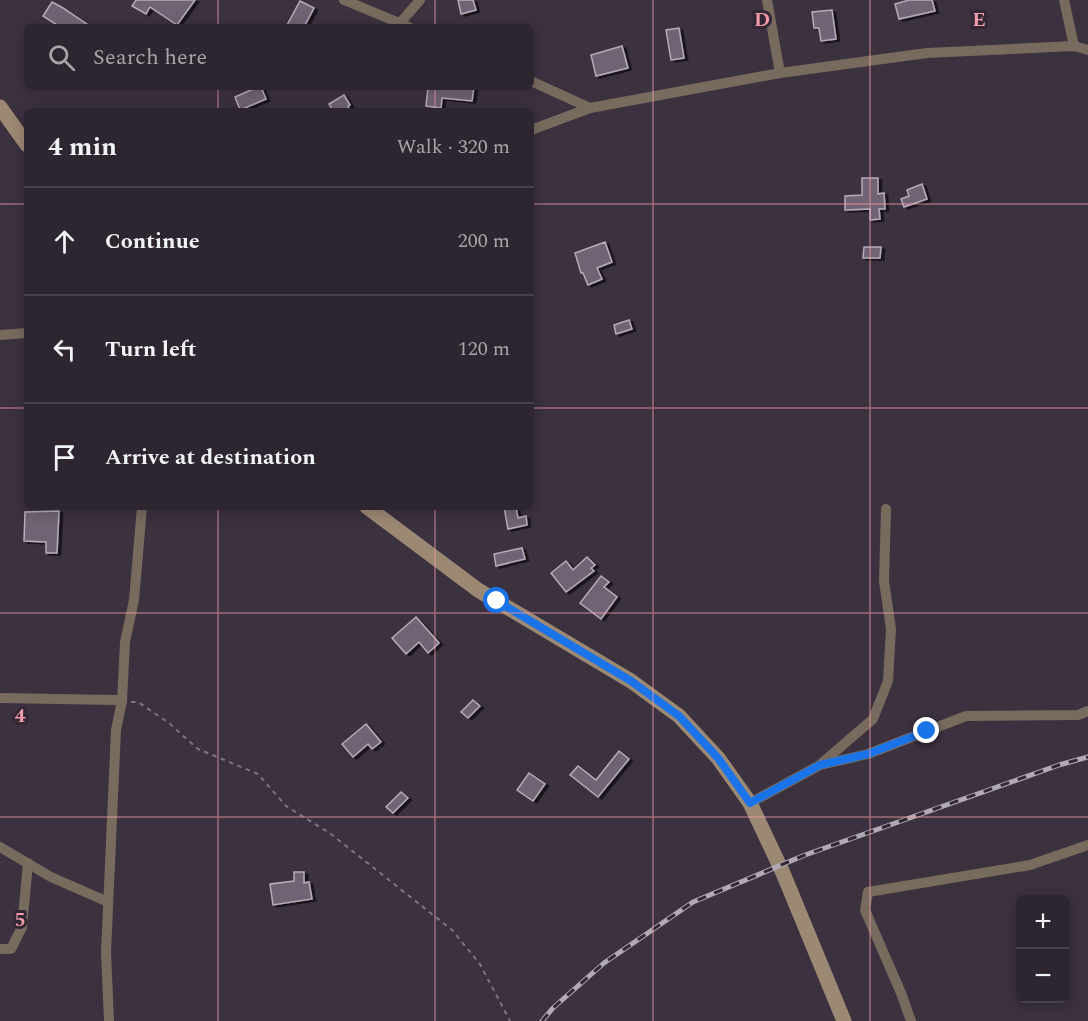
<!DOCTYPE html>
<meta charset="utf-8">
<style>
body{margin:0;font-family:Spectral,serif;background:#352d37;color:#f1f3f6}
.controls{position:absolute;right:18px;bottom:18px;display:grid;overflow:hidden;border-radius:9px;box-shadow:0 3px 15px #0003}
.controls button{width:54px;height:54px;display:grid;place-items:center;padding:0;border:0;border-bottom:2px solid #48424b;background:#2d252f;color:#f1f3f6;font:30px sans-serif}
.stop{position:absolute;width:18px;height:18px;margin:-14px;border:4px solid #1a73e8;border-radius:50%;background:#fff}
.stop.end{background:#1a73e8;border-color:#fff;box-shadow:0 2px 6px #0008}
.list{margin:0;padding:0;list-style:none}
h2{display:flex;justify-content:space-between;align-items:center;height:78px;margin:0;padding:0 24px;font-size:26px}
h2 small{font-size:20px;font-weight:400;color:#a7a5aa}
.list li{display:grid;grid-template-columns:39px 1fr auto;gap:18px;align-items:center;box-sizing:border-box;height:108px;padding:0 24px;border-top:2px solid #48424b}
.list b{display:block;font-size:22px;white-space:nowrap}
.list em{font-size:20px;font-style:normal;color:#a7a5aa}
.icon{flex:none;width:33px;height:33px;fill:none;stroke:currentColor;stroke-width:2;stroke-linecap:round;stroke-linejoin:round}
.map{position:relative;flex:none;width:1088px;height:1021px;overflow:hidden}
.search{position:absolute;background:#2d252f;box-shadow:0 3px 15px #0003;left:24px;top:24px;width:510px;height:66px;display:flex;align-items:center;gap:15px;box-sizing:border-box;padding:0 21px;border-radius:9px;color:#a7a5aa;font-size:22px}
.panel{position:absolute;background:#2d252f;box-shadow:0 3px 15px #0003;left:24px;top:108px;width:510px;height:402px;border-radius:9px}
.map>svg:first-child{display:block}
.building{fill:#706473;stroke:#b7abbb;stroke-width:1.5;filter:url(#shadow)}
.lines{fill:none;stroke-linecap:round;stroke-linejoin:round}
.path{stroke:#7e7580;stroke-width:2;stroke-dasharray:4.5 4.5;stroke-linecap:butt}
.minor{stroke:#776b5e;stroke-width:10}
.secondary{stroke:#9c8974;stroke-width:15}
.rail-casing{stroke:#b1a9b3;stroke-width:5}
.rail{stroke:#322734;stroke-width:3;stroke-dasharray:9;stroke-linecap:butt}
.route{stroke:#1a73e8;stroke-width:8}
.grid{fill:none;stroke:#f39aab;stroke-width:1.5;stroke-opacity:0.55}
.grid-label{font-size:20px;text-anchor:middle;font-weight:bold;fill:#f39aab;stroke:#322734;stroke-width:6;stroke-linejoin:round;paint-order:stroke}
</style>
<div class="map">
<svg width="1088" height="1021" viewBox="0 0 1088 1021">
<defs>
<filter id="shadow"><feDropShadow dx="3.5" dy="2" stdDeviation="0" flood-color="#0009"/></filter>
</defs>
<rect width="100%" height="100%" fill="#3c313f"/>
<g class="building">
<path d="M136 0H195L177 25 150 7 146 14 132 6Z"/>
<path d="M458 0H473L476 10 461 14Z"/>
<path d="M909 0H932L935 11 899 19 895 4Z"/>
<path d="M300 1 314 8 304 27H286Z"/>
<path d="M52 2 63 8 91 27H60L43 16Z"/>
<path d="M832 10 836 39 821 41 819 28H814L812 12Z"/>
<path d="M679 28 684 58 671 60 666 30Z"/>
<path d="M622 46 628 68 596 76 591 55Z"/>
<path d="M258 87H261L266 99 240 110 235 97Z"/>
<path d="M428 87H474L472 101 442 98 441 108 426 106Z"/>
<path d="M344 95 350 105 348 106 350 111H333L329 104Z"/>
<path d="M862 178H878V194L884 193 885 209H879L880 219 870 220V209L845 210V196L862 195Z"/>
<path d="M922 184 927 199 904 207 901 199 909 196 907 190Z"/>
<path d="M605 242 612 262 597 268 602 279 588 285 583 273H581L575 253Z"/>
<path d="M864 247H881L880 258H863Z"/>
<path d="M629 320 632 329 616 334 614 325Z"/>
<path d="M504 507H516L518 518 526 516 527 525 508 529Z"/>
<path d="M59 511 57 553H46V542L24 541 25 512Z"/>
<path d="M522 548 525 559 496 566 494 554Z"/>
<path d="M587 557 595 565 591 568 594 571 566 592 551 573 566 561 573 570Z"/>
<path d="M601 576 609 582 604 587 617 597 601 619 580 603Z"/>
<path d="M416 617 439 643 428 653 419 642 406 654 392 638Z"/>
<path d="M473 700 480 706 468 718 461 712Z"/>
<path d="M366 724 381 742 372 749 368 744 353 757 342 744Z"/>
<path d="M619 751 629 759 598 797 570 775 578 766 596 780Z"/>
<path d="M529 773 545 784 533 801 517 790Z"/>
<path d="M401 792 408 798 393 813 386 807Z"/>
<path d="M294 872H304V883L309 882 312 899 273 905 270 884 294 881Z"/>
</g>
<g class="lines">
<path class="path" d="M131 702H138L169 723 198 749 258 774 286 806 331 834 452 930 480 964 510 1021"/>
<g class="minor">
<path d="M344 0 409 27"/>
<path d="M767 0 780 73"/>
<path d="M1064 0 1074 46"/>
<path d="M400 23 420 0"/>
<path d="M531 81 590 108"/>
<path d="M531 130 590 108 780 73 927 53 1074 46 1088 50"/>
<path d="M0 335 27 333"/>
<path d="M0 698 116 700 122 701"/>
<path d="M822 763 873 719 888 681 891 629 884 581 886 509"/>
<path d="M750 803 820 765 868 754 966 716 1078 715 1088 711"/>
<path d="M0 847 51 877 108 902"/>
<path d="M0 949H11L22 927 28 863"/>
<path d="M109 1021 106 952 116 730 122 701 125 642 134 600 142 507"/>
<path d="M911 1021 901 993 865 910 868 892 1030 865 1088 845"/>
</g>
<g class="secondary">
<path d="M0 107 27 145"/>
<path d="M367 507 478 590 631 681 679 716 718 758 750 803 783 873 844 1021"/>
</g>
<g class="rail-casing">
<path id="rail" d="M542 1021 553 1008 604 963 693 902 805 855 1059 765 1088 757"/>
</g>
<use href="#rail" class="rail"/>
</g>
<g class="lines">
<path class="route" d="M497 601 631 681 679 716 718 758 750 803 820 765 868 754 927 731"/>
</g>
<path class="grid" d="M218 0V27M435 0V27M653 0V1021M870 0V1021M218 87V111M435 87V111M0 204H27M531 204H1088M0 408H27M531 408H1088M218 507V1021M435 507V1021M0 613H1088M0 817H1088"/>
<g class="grid-label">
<text x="762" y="26">D</text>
<text x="979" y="26">E</text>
<text x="20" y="722">4</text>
<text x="20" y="926">5</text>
</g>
</svg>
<div class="controls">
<button>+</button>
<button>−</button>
</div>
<div class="stop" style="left:497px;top:601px"></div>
<div class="stop end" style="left:927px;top:731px"></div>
<div class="search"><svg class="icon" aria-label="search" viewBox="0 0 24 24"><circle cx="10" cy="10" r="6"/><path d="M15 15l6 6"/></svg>Search here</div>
<section class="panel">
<h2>4 min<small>Walk · 320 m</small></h2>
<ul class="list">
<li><svg class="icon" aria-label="ahead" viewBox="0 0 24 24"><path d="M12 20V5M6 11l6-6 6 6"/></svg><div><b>Continue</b></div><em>200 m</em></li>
<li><svg class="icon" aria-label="left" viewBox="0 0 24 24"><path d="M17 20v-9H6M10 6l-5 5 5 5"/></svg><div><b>Turn left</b></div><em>120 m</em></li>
<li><svg class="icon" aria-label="arrive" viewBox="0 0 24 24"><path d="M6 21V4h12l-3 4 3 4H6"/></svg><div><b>Arrive at destination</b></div></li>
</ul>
</section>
</div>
